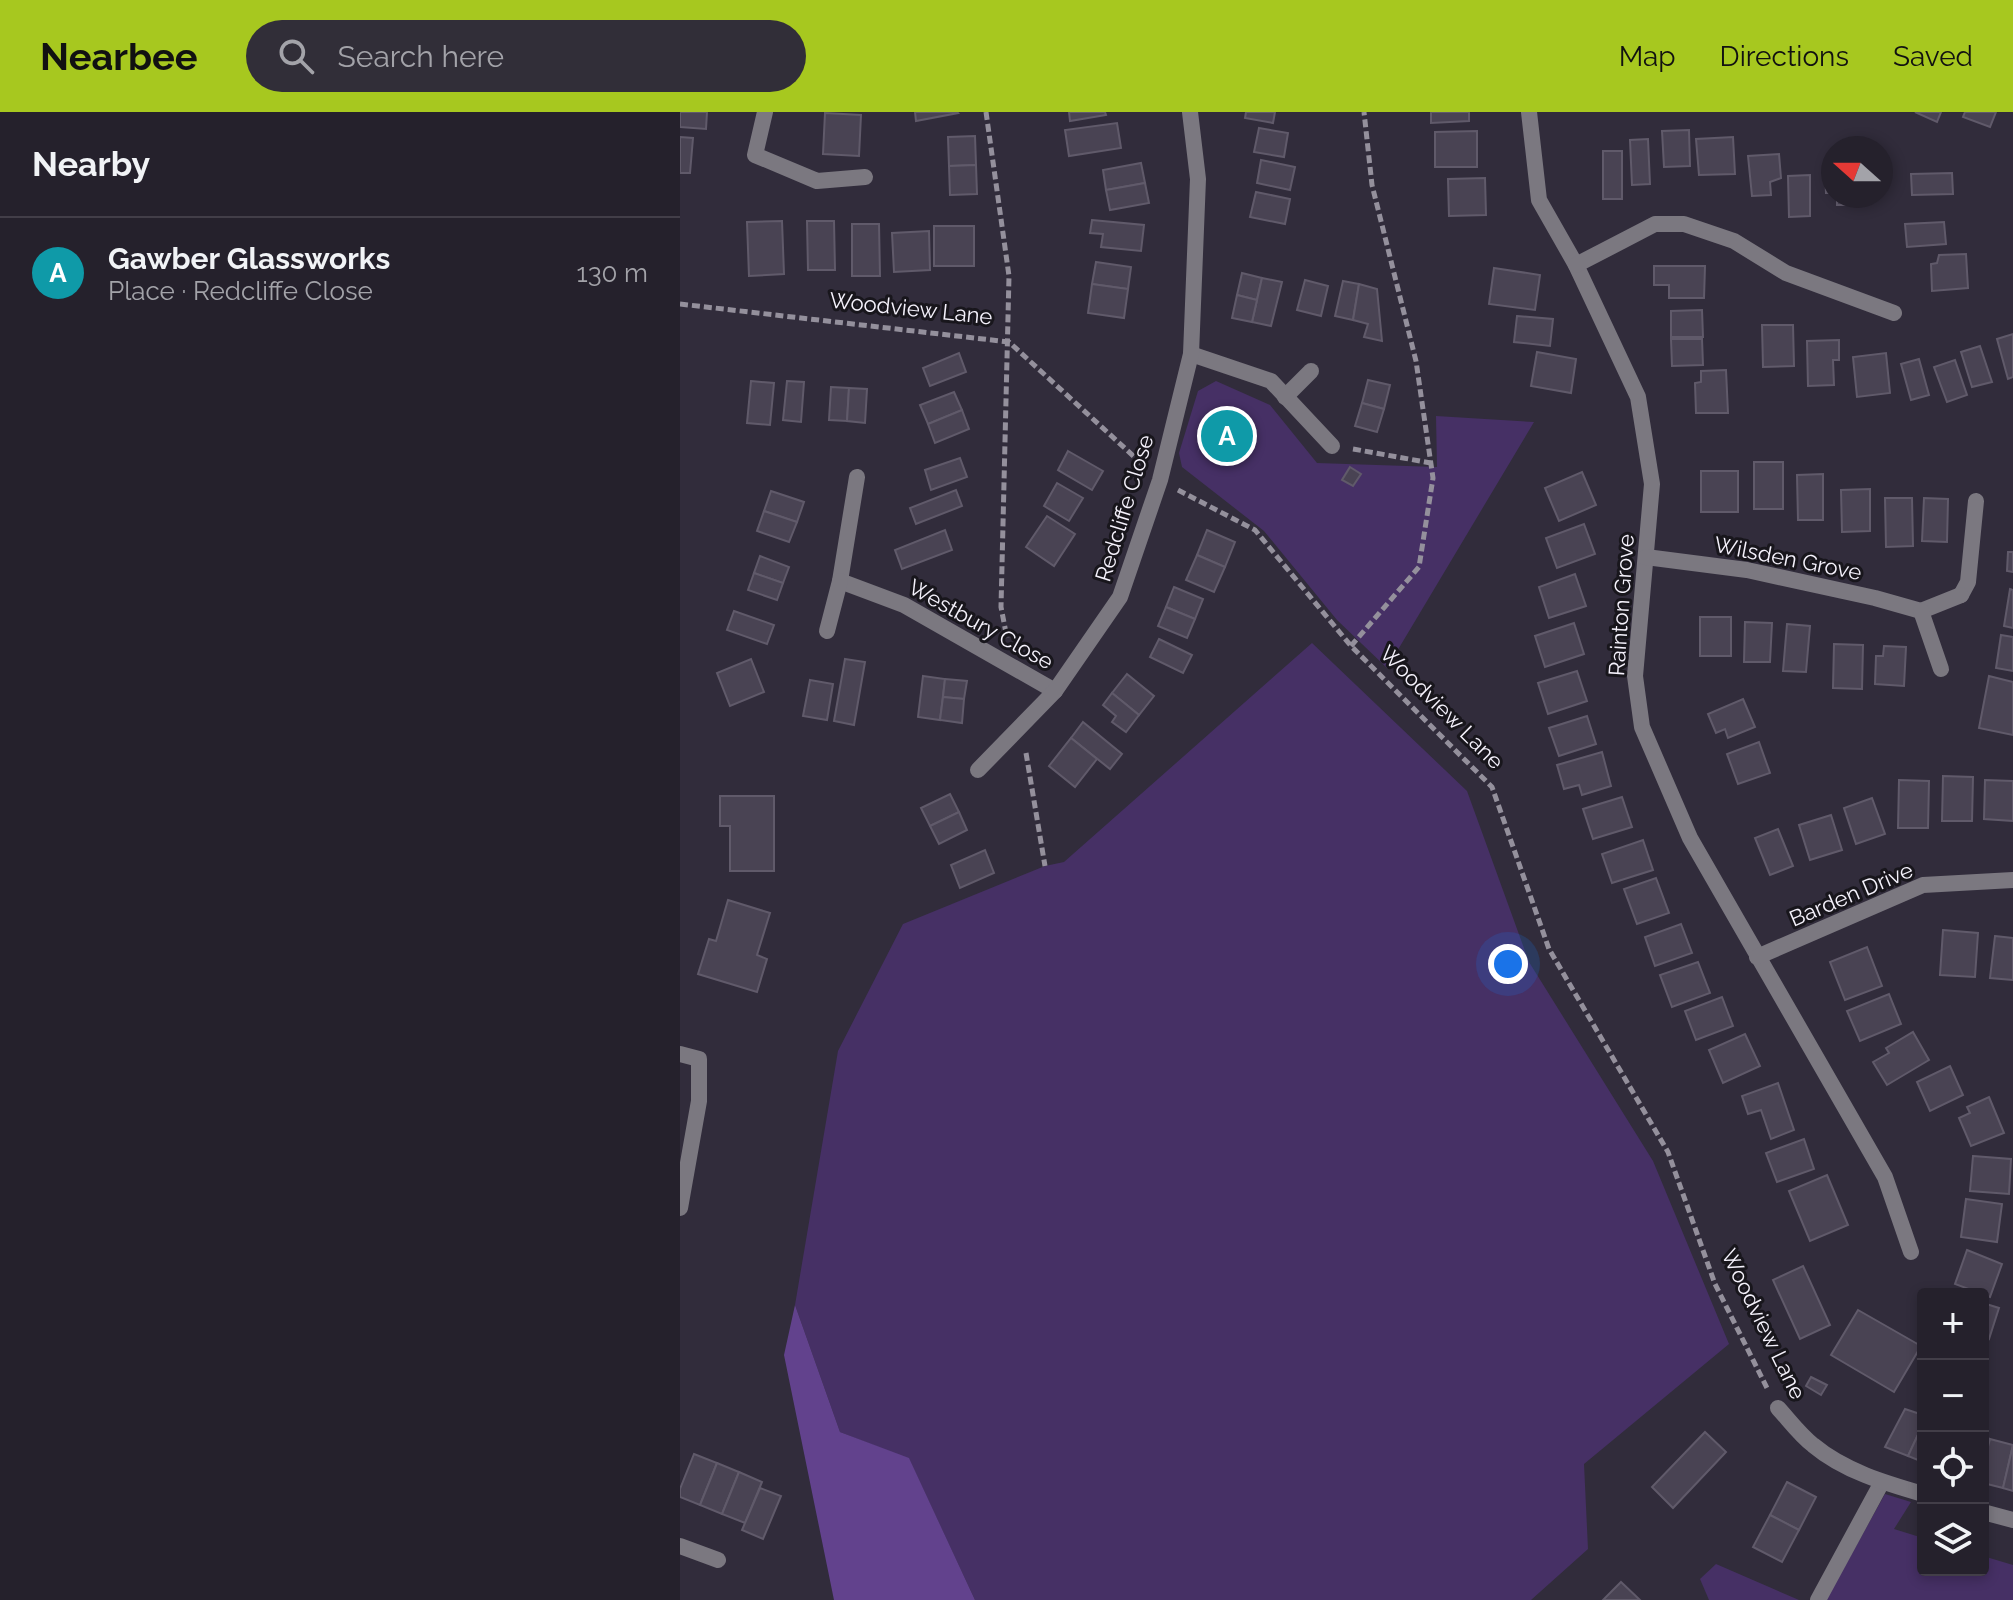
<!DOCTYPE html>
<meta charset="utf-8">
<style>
body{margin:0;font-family:Raleway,sans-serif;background:#312e38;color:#f1f3f6}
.controls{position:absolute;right:24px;bottom:24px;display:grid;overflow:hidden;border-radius:8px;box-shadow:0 4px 12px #0003}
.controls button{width:72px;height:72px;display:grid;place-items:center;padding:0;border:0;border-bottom:2px solid #423e48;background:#25212c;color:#f1f3f6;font:40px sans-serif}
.compass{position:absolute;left:1141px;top:24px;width:72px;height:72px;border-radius:50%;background:#25212c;box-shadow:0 4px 12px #0003;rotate:291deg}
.you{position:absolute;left:828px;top:852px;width:28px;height:28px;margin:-20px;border:6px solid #fff;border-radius:50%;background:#1a73e8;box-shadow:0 0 0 12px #1a73e833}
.badge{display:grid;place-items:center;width:52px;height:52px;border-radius:50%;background:#a7c81f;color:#fff;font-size:26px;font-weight:700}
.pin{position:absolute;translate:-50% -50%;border:4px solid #fff;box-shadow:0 2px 8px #0006}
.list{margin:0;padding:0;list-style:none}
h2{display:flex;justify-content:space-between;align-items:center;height:104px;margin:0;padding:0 32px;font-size:34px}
h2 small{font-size:26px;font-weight:400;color:#a3a3a9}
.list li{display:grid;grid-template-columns:52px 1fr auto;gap:24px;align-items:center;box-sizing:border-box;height:112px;padding:0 32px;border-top:2px solid #423e48}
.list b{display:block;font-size:30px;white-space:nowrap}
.list p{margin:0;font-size:26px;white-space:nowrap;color:#a3a3a9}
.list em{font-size:26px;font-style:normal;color:#a3a3a9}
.icon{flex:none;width:44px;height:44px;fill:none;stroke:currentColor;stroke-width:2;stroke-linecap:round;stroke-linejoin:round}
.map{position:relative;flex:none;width:1333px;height:1488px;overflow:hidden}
header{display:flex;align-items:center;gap:48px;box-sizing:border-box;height:112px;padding:0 40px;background:#a7c81f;color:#111}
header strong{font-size:38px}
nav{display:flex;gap:44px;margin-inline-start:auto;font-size:28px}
.search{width:560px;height:72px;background:#312e38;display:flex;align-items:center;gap:20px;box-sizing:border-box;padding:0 28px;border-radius:44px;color:#a3a3a9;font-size:30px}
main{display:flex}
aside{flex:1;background:#25212c}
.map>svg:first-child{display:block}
.green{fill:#463065}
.forest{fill:#62428d}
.building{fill:#494353;stroke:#605a6a;stroke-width:2}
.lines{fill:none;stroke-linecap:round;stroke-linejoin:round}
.path{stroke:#94909c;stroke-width:5;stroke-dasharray:8 4;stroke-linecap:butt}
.lane{stroke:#7b7880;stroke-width:16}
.street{stroke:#7b7880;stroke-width:16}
.labels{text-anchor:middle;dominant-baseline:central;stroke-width:6;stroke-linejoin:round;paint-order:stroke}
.street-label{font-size:22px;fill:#f5f2fc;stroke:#18161c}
</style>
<header>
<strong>Nearbee</strong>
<div class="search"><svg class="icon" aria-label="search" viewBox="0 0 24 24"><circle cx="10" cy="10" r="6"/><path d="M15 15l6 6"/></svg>Search here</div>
<nav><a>Map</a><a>Directions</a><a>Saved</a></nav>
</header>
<main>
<aside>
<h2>Nearby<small></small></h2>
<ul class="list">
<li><span class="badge" style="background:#0f9aa8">A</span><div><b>Gawber Glassworks</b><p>Place · Redcliffe Close</p></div><em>130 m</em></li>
</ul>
</aside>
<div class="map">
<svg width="1333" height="1488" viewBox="0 0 1333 1488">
<rect width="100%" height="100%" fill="#312c3b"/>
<g class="green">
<path d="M536 269 590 293 637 351 757 355 756 304 854 310 707 556 657 508 584 419 502 355 499 341 518 279Z"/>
<path d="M632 531 787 679 849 850 973 1049 1049 1232 904 1352 908 1437 851 1488H295L229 1347 160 1320 115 1193 158 939 223 812 365 754 384 750Z"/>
<path d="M1205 1382 1231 1390 1214 1417 1243 1426V1458H1303V1444L1333 1453V1488H1146Z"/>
<path d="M1036 1452 1119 1488H1029L1020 1467Z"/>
</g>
<path class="forest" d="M115 1193 160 1320 229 1346 295 1488H154L104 1243Z"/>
<g class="building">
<path d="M0 0H27L26 17 0 15Z"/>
<path d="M235 0H277L278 1 236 9Z"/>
<path d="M389 0H425L426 3 390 9Z"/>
<path d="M566 0H595L593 11 565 6Z"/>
<path d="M751 0H789V9L751 11Z"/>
<path d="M1235 0H1261L1257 10Z"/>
<path d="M1285 0H1316L1310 15 1283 5Z"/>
<path d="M145 1 181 3 179 44 143 42Z"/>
<path d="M437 11 441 36 389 44 385 18Z"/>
<path d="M579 16 608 21 604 45 574 40Z"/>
<path d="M1009 18 1010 54 984 55 982 19Z"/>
<path d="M797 19V55H755V20Z"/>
<path d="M295 24 296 53 269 54 268 25Z"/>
<path d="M0 25 13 26 10 61H0Z"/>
<path d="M1053 25 1055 62 1019 63 1016 27Z"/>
<path d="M968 27 970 72 952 73 950 28Z"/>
<rect x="923" y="39" width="19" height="48"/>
<path d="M1099 42 1101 66 1090 70 1091 83 1072 84 1068 44Z"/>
<path d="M581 48 615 55 610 78 577 71Z"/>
<path d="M461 51 465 71 426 78 423 58Z"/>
<path d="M296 53 297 82 270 83 269 54Z"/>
<path d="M1145 54H1153V81H1146Z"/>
<path d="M1272 61 1273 82 1232 83 1231 62Z"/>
<path d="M1130 63V104L1109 105 1108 64Z"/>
<path d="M805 66 806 103 769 104 768 67Z"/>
<path d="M465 71 469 91 430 98 426 78Z"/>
<path d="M576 80 610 87 605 112 570 105Z"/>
<rect x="1157" y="84" width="16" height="9"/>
<path d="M412 108 464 113 461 139 421 135 423 122 410 121Z"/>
<path d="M102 109 104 162 69 164 67 110Z"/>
<path d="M127 109H154L155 158H128Z"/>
<path d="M1264 110 1266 132 1227 135 1225 112Z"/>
<path d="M172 112H199L200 164H172Z"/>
<rect x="254" y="114" width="40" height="40"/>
<path d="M249 119 250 158 214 160 212 121Z"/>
<path d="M1286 142 1288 176 1252 179 1251 152 1257 151 1259 143Z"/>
<path d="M416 150 451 155 448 177 412 172Z"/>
<path d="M974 154H1025L1024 186H989V173H974Z"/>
<path d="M814 156 860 163 855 198 809 192Z"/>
<path d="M562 161 582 166 577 188 557 183Z"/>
<path d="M582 166 602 170 591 214 572 210Z"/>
<path d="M625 168 648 174 641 204 617 198Z"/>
<path d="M663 169 679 172 673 208 655 204Z"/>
<path d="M412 172 448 177 444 206 408 201Z"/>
<path d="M679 172 697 177 702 229 684 225 688 212 673 208Z"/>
<path d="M557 183 577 188 572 210 552 206Z"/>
<path d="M1022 198 1023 225H991V199Z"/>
<path d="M837 204 873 207 870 234 834 230Z"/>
<path d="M1082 213H1113L1114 254 1083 255Z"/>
<path d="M1333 222V265L1328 267 1317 227Z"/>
<path d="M991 227H1022L1023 253 992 254Z"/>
<path d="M1159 228V248H1153L1154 273 1128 274 1127 229Z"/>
<path d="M1300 234 1312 270 1292 275 1281 240Z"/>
<path d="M857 240 896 247 891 281 851 274Z"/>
<path d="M279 241 286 260 250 274 243 256Z"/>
<path d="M1206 241 1210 281 1177 285 1173 245Z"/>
<path d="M1239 247 1249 283 1231 288 1221 252Z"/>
<path d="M1275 248 1287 283 1267 290 1254 255Z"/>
<path d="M1046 258 1048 301H1016L1015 271 1021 270V259Z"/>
<path d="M688 268 710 273 704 297 682 291Z"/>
<path d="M71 269 94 271 90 313 67 311Z"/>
<path d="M107 269 124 270 121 310 103 308Z"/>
<path d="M151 275 169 276 167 309 149 308Z"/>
<path d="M169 276 187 277 185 311 167 309Z"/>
<path d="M274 280 282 298 248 312 240 293Z"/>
<path d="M682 291 704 297 697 320 675 314Z"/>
<path d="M282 298 289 317 255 331 248 312Z"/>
<path d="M388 339 423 359 412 378 378 358Z"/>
<path d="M280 346 287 365 251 378 245 358Z"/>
<rect x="1074" y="350" width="29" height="47"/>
<path d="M670 355 681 362 673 374 662 368Z"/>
<rect x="1021" y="359" width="37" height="41"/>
<path d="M902 360 916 393 879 409 865 376Z"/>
<path d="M1143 362V408H1118L1117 363Z"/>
<path d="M377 371 403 386 389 409 364 394Z"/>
<path d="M1190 377V419L1162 420 1161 378Z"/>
<path d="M276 378 282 394 236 412 230 396Z"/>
<path d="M91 379 124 390 117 410 84 399Z"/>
<path d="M1205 386H1232L1233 434 1206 435Z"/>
<path d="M1244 386 1268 387 1267 430 1242 429Z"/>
<path d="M84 399 117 410 109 430 77 419Z"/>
<path d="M367 404 395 422 374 454 346 435Z"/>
<path d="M904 412 915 442 877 456 866 426Z"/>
<path d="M265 418 272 438 222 457 215 438Z"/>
<path d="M527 418 555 430 545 455 517 443Z"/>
<path d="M1328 440H1333V460L1327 459Z"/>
<path d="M517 443 545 455 534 480 506 468Z"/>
<path d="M80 444 109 455 103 471 74 461Z"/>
<path d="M74 461 103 471 97 488 68 478Z"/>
<path d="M895 462 906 494 869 506 859 475Z"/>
<path d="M494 475 523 487 515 507 486 495Z"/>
<path d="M1330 477 1333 478V516L1324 514Z"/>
<path d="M486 495 515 507 507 526 478 514Z"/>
<path d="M54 499 94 513 87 532 47 518Z"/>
<rect x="1020" y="505" width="31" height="39"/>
<path d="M1065 510 1092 511 1090 550H1064Z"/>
<path d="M894 511 904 542 865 555 855 524Z"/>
<path d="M1107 512 1130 514 1126 560 1103 559Z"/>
<path d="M1321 523 1333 525V559L1316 556Z"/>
<path d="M479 527 512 543 503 561 470 545Z"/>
<path d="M1154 532 1183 533 1182 577 1153 576Z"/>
<path d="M1204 534 1226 535 1224 574 1195 572 1196 544H1203Z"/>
<path d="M71 547 84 580 50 594 37 561Z"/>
<path d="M165 547 185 550 174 613 154 609Z"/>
<path d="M897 559 907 589 868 602 858 571Z"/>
<path d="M447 562 474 584 459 603 432 581Z"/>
<path d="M243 564 265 567 260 608 238 605Z"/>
<path d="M1309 564 1333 570V623L1299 616Z"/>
<path d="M265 567 287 569 284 587 263 585Z"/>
<path d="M130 568 153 572 147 608 123 604Z"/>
<path d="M432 581 459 603 446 620 432 610 436 604 423 593Z"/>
<path d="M263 585 284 587 282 611 260 608Z"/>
<path d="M1063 587 1075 615 1048 626 1045 617 1036 621 1028 602Z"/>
<path d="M907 604 916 632 879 644 869 616Z"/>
<path d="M403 610 442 642 430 657 391 626Z"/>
<path d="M391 626 417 647 395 675 369 654Z"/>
<path d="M1079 630 1090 661 1058 672 1047 642Z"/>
<path d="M922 640 931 674 902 683 899 673 884 677 877 653Z"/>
<path d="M1263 664 1293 665 1292 709H1262Z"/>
<path d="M1219 668 1249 669 1248 716H1218Z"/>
<path d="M1305 668 1333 669V709L1304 707Z"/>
<path d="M270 682 279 700 250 714 241 696Z"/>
<path d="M40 684H94V759H50V714H40Z"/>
<path d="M942 685 952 715 913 727 903 697Z"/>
<path d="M1192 686 1205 722 1176 732 1164 696Z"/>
<path d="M279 700 287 718 259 732 250 714Z"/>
<path d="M1151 703 1162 738 1130 748 1119 713Z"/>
<path d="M1098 717 1113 754 1090 763 1075 726Z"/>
<path d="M963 728 973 758 932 771 922 742Z"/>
<path d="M305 738 314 761 280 776 271 753Z"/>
<path d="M976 766 989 801 957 812 944 777Z"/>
<path d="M48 788 90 801 77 843 87 847 77 880 18 862 29 827 36 829Z"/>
<path d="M1001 812 1012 841 975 854 965 825Z"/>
<path d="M1263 818 1298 821 1295 865 1260 863Z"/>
<path d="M1315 824 1333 826V868L1310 866Z"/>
<path d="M1187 835 1202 874 1165 888 1150 850Z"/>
<path d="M1018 850 1030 881 992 895 980 863Z"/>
<path d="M1209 882 1221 912 1180 929 1167 899Z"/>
<path d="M1042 885 1053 914 1016 928 1005 899Z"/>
<path d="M1233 920 1249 948 1207 973 1193 950 1209 941 1206 936Z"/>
<path d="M1065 922 1080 954 1043 971 1029 938Z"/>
<path d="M1270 954 1283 983 1250 999 1237 970Z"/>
<path d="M1098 971 1114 1018 1091 1027 1081 998 1068 1002 1062 984Z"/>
<path d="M1309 985 1324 1021 1291 1034 1279 1006 1290 1001 1287 995Z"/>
<path d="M1124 1027 1134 1057 1097 1070 1086 1041Z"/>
<path d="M1293 1044 1331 1047 1329 1082 1290 1079Z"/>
<path d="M1147 1063 1168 1113 1130 1129 1109 1079Z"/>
<path d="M1286 1087 1322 1092 1317 1130 1281 1125Z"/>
<path d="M1287 1138 1322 1152 1310 1185 1275 1172Z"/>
<path d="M1123 1154 1150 1213 1120 1227 1093 1168Z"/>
<path d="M1303 1191 1319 1196 1309 1227 1303 1224Z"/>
<path d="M1178 1198 1241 1234 1214 1280 1151 1243Z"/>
<path d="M1131 1265 1147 1273 1141 1283 1126 1274Z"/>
<path d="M1225 1297 1243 1303V1312L1228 1344 1205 1335Z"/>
<path d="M1243 1312V1350L1228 1344Z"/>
<path d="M1025 1320 1046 1340 993 1396 972 1375Z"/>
<path d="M1303 1325 1310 1327 1303 1354Z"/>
<path d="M1310 1327 1333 1333 1323 1376 1303 1371V1354Z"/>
<path d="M1333 1333V1379L1323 1376Z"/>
<path d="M14 1342 37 1351 20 1393 0 1385V1377Z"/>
<path d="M37 1351 59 1360 42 1402 20 1393Z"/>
<path d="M59 1360 82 1370 65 1411 42 1402Z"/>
<path d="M1107 1370 1136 1385 1119 1418 1090 1403Z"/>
<path d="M80 1376 101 1384 83 1427 62 1418Z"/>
<path d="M1090 1403 1119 1418 1102 1450 1073 1435Z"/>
<path d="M941 1470 960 1488H923Z"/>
</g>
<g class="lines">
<g class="path">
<path d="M306 0 329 164 321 495 327 526"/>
<path d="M0 192 329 230 461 351"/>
<path d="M673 337 751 351"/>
<path d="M498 378 575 418 671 534 812 675 869 837 988 1040 1035 1172 1088 1278"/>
<path d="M671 534 739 455 753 366 736 249 692 73 684 0"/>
<path d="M346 641 365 754"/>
</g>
<g class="lane">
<path d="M1281 483 1288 470 1296 389"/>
<path d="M0 942 19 947V989L0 1096"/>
<path d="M0 1434 38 1448"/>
<path d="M1138 1488 1202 1370"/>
</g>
<g class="street">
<path d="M85 0 75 43 137 69 185 65"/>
<path d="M849 0 859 88 896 153 958 285 972 372 955 564 962 615 1010 726 1205 1065 1231 1140"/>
<path d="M896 153 975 112H1004L1054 129 1106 161 1214 201"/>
<path d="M511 242 591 269 652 334"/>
<path d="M605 285 631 259"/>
<path d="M177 365 160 469 224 493 375 579"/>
<path d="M966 445 1067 458 1195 486 1241 499 1281 483"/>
<path d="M1241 499 1261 557"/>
<path d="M147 519 160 469"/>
<path d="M298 658 375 579 440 485 480 368 511 242 518 67 510 0"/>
<path d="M1077 845 1243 773 1333 768"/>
<path d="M1098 1296C1109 1308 1120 1323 1133 1333 1164 1359 1205 1371 1243 1382"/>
<path d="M1303 1400 1333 1408"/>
</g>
</g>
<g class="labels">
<g class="street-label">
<text transform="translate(231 196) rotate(6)">Woodview Lane</text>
<text transform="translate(444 396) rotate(-73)">Redcliffe Close</text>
<text transform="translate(1108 446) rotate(11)">Wilsden Grove</text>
<text transform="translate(941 493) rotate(-86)">Rainton Grove</text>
<text transform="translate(301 512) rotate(29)">Westbury Close</text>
<text transform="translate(762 595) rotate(45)">Woodview Lane</text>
<text transform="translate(1171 782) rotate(-23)">Barden Drive</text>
<text transform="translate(1084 1212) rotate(64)">Woodview Lane</text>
</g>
</g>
</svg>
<div class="controls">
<button>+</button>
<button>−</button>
<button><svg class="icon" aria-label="locate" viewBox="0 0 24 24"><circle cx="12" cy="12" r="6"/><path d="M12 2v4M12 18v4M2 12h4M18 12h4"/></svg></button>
<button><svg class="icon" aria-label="layers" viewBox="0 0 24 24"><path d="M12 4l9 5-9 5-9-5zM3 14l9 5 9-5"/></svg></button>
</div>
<svg class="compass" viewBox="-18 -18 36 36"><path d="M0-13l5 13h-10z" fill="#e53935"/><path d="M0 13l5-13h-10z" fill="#a3a3a9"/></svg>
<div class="you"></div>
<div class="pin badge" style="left:547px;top:324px;background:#0f9aa8">A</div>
</div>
</main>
